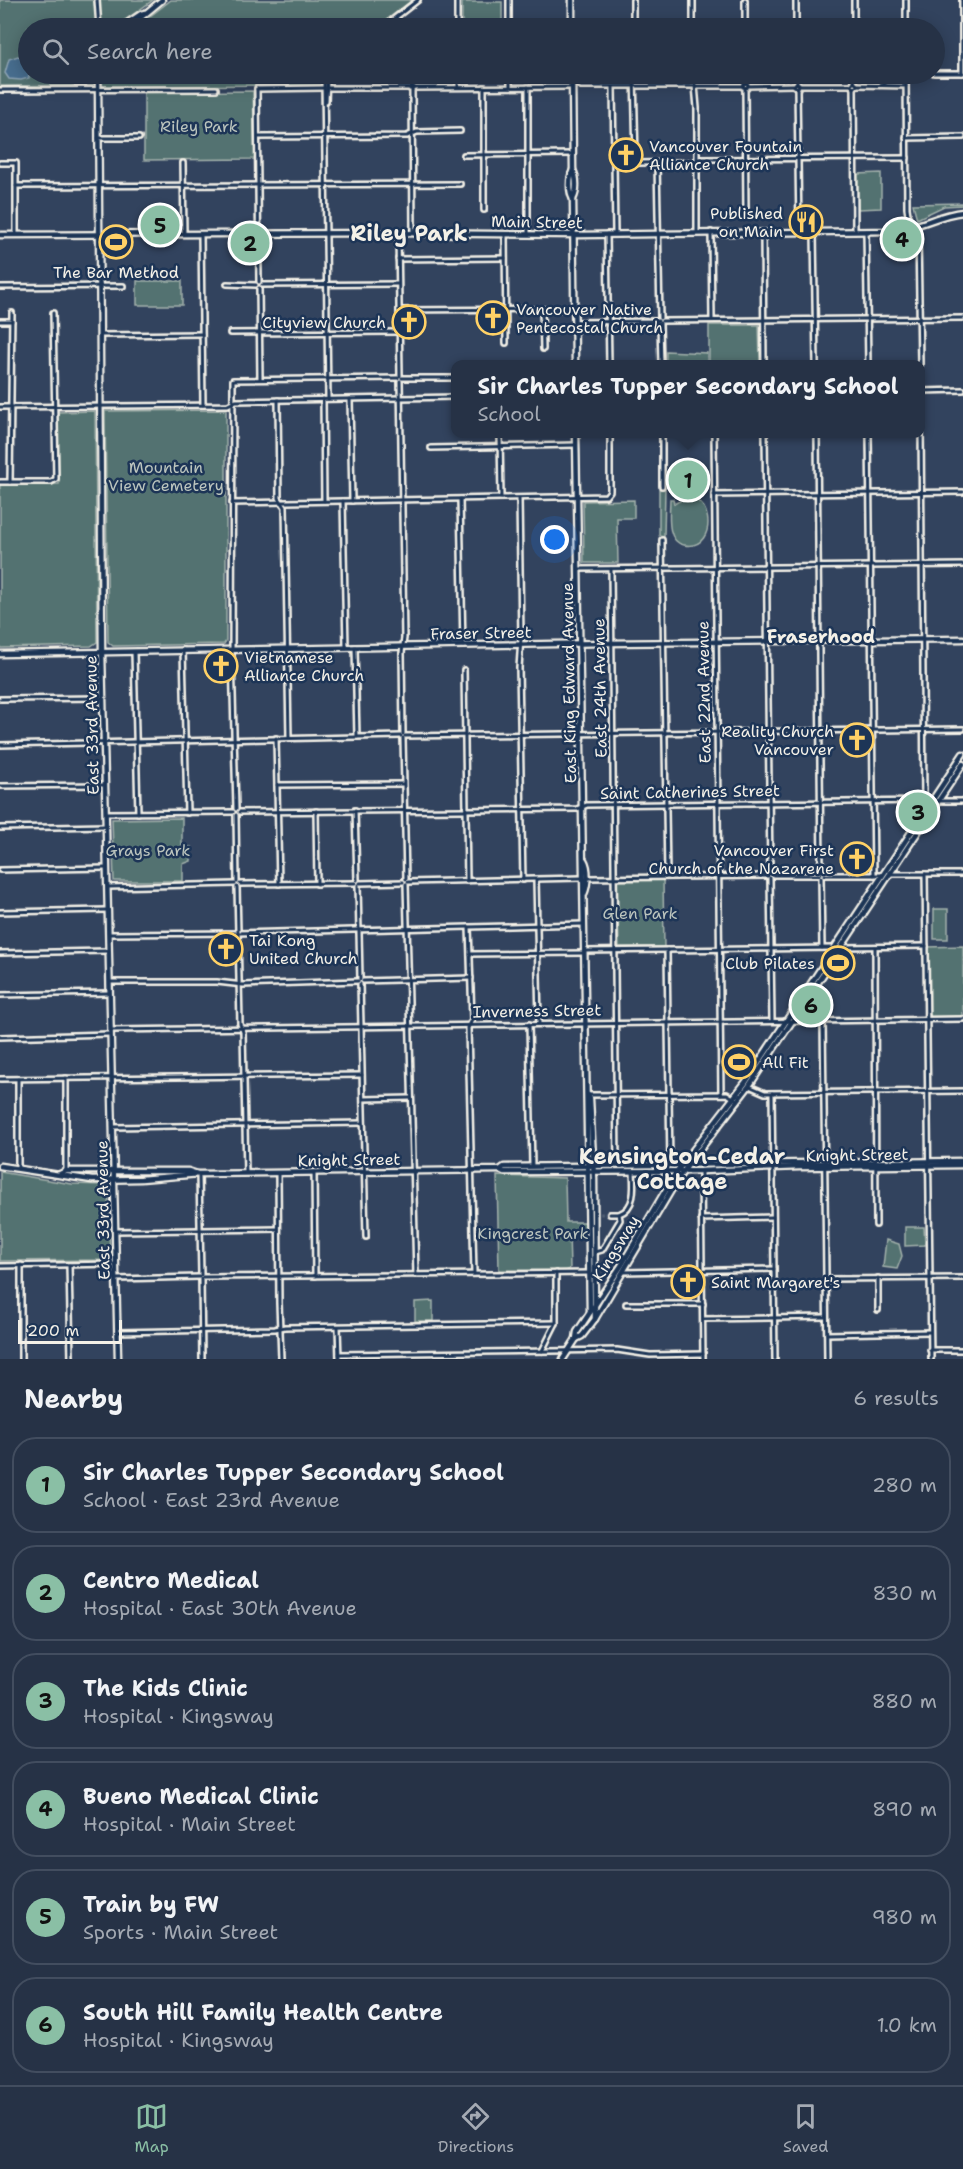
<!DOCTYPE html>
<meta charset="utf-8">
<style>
body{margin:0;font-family:"Shantell Sans",sans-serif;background:#2e3a4d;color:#f1f3f6}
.scale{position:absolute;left:18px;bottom:15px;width:104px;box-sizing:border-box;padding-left:6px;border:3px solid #f4f1e8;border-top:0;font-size:16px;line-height:21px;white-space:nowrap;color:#f4f1e8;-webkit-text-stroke:4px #1d3557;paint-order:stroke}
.you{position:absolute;left:555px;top:540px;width:21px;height:21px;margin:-15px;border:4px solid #fff;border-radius:50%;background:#1a73e8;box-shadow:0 0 0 9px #1a73e833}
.badge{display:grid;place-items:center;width:39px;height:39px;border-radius:50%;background:#8abfa5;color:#111;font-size:20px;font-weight:700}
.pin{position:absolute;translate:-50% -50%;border:3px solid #fff;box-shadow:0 2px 6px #0006}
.popup{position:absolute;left:451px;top:360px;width:474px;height:78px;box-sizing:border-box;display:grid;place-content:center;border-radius:12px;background:#263246;filter:drop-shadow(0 2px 4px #0005);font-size:20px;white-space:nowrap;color:#a4aab3}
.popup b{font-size:22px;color:#f1f3f6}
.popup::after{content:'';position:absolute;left:50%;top:100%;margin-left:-12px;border:12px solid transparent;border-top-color:#263246}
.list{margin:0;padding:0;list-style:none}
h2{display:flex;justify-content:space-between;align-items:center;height:78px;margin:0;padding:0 24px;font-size:26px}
h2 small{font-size:20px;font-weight:400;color:#a4aab3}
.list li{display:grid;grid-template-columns:39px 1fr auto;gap:18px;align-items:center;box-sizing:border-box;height:96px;margin:0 12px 12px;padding:0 12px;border:2px solid #424d5f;border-radius:24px}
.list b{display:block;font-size:22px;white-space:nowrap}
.list p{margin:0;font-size:20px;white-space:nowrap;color:#a4aab3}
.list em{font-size:20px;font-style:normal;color:#a4aab3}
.icon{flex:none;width:33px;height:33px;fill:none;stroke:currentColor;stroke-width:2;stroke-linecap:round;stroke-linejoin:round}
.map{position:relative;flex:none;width:963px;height:1359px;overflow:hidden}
.search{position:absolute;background:#263246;box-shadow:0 3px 15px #0003;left:18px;right:18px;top:18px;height:66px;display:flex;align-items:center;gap:15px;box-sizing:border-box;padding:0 21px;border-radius:33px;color:#a4aab3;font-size:22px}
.sheet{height:726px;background:#263246}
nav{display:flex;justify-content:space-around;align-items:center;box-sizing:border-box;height:84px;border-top:2px solid #424d5f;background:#263246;font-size:16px;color:#a4aab3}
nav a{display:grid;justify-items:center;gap:3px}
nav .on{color:#8abfa5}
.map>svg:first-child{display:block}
.green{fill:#537271;stroke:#a4b2ac;stroke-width:1.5}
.water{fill:#466d8e;stroke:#8ca2b2;stroke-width:1.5}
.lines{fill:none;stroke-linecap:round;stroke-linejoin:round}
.street-tunnel{stroke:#4f5d73;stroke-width:3;stroke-dasharray:3 1.5;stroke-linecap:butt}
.street-casing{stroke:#f4f1e8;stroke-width:8}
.secondary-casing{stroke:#f4f1e8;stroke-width:9}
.primary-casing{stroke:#f4f1e8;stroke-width:9}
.street{stroke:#1d3557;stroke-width:3}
.secondary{stroke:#1d3557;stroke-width:4.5}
.primary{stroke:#1d3557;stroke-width:4.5}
.labels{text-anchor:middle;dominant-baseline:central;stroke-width:5;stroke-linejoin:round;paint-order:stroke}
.park-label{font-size:16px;fill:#bcc5be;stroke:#1d3557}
.poi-label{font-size:16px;fill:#f4f1e8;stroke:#1d3557;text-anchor:start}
.street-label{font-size:16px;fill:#f4f1e8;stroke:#1d3557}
.neighbourhood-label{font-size:18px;font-weight:bold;fill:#f4f1e8;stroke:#1d3557}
.district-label{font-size:22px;font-weight:bold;fill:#f4f1e8;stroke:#1d3557}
</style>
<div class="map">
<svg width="963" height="1359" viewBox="0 0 963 1359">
<rect width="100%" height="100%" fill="#32435e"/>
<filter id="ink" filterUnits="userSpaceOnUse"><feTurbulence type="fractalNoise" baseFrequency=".0167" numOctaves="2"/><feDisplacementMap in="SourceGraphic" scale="12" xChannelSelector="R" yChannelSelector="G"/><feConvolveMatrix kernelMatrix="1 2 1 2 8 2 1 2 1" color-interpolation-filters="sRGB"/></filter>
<g filter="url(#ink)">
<g class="green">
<path d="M0 0H153L114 28H28V74H93L94 85 0 86Z"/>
<path d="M171 0H412L376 28H135Z"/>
<path d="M462 2H502V28H480V26L462 28Z"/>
<path d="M103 74H323V83L320 85 104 86 102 85Z"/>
<path d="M253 91 255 159 144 160V92Z"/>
<path d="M881 173V208L858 209 857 174Z"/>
<path d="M963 203V205L944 206 917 219 913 204Z"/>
<rect x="137" y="281" width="45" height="24"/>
<path d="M709 325H759L760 364H709Z"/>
<path d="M666 351 707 353V364H666Z"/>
<path d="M226 410V641L224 644 113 646 108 642 105 411Z"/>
<path d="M95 411 97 642 91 646 0 648V485L59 484 58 412Z"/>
<path d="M659 489H665L664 536 659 535Z"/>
<path d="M670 499H673L674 504C713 479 721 552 684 545 665 541 670 513 670 499Z"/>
<path d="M634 500V518H617L618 563H584L583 501Z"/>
<path d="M182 818V847H191V861L183 864V881H114L112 819Z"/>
<path d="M663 878 664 947H619L617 881 620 879Z"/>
<rect x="934" y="909" width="14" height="30"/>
<path d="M963 946V1016L931 1017 929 1014 928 947Z"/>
<path d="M0 1172 72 1184 108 1185 110 1260 0 1261Z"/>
<path d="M497 1176 565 1178 566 1222H588V1232H569L570 1268 566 1271 499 1270Z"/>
<path d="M905 1227H924L925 1245 905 1246Z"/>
<path d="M886 1240 899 1244 902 1256 897 1269 883 1267Z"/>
<path d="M433 1301V1321H415V1302Z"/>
</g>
<path class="water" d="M28 55 29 78 21 80 9 79 5 73 9 59 18 56 25 58Z"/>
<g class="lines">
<path class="street-tunnel" d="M600 1214H610"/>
<g class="street-casing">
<g id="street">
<path d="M97 0 99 28"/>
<path d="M457 0V28"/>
<path d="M509 0V28"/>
<path d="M633 0V28"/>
<path d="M693 0V28"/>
<path d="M745 0V28"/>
<path d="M796 0V28"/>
<path d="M854 0V28"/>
<path d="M906 0V28"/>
<path d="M962 0V73"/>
<path d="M396 18 404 28"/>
<path d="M382 28 418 0"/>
<path d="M934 73H963"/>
<path d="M326 74 324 80 328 399"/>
<path d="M412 74V86"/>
<path d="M458 74V87"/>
<path d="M510 74V87"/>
<path d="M634 74 636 159 639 163 695 162 699 159 907 158"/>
<path d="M694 74 697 108V232"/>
<path d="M745 74V83"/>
<path d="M797 74V83"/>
<path d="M854 74V82"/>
<path d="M903 74 906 76 909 74"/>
<path d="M906 76 907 208 909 221 918 234 920 364"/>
<path d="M572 82 581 86H743"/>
<path d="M854 82 857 85 854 88 851 85Z"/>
<path d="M744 83 748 84 747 88 743 87Z"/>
<path d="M796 83 799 84 798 88 794 86Z"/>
<path d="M799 85H851"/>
<path d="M857 85 906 86"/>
<path d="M880 85 900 74"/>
<path d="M411 86 414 87 413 89H410Z"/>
<path d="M748 86 794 85"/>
<path d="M484 87V210"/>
<path d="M528 87V234"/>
<path d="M613 87 615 234"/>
<path d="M327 88H410"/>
<path d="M414 88 572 87"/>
<path d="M745 88 746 211"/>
<path d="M797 88 799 231"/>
<path d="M854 88 855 231"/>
<path d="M257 89 259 282"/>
<path d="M257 89 324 88"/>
<path d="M0 90 216 89"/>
<path d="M412 90 413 233"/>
<path d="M326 101 327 80 330 74"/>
<path d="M258 137 407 136 417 132 460 131"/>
<path d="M98 138H139"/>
<path d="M906 138 963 137"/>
<path d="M464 155 573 154"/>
<path d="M0 163H16V235"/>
<path d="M183 163 184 234"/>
<path d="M657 163 660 318"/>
<path d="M16 186 460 184"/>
<path d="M866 231 868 364"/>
<path d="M711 232 712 320"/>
<path d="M398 233 400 376"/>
<path d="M763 233 764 364"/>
<path d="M814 233 816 364"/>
<path d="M201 234 203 405"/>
<path d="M607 234 609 364"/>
<path d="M505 235 506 343"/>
<path d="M398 259 505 258"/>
<path d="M227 284 256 285"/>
<path d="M262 285 398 284"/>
<path d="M0 287 123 286"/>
<path d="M259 288 260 379"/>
<path d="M542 309 543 349"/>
<path d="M399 310 574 309"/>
<path d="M0 321H12"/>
<path d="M662 321 963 318"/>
<path d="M575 322 658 321"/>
<path d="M660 323 661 364"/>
<path d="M230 333 399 332"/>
<path d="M100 335 202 334"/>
<path d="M402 378H456"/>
<path d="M400 381 404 638 402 653 403 734"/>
<path d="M921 391 963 390"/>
<path d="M323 399 324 501"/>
<path d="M350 399 352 501"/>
<path d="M278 400 279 498 285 507 289 738"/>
<path d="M0 407 228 405 236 401 456 397"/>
<path d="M921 427 924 800"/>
<path d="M500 434 501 498"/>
<path d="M662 434V486"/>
<path d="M714 434 721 1094"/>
<path d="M765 434 770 873"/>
<path d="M817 434 821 873"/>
<path d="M869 434 874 875"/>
<path d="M431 448 576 445"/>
<path d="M0 482H51L56 479 53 313"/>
<path d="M10 482 12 313"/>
<path d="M714 495 963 492"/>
<path d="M519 498 521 638 519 668 523 880"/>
<path d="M460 499 463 646"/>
<path d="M343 501 346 648"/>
<path d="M232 503 606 496 610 491V434"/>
<path d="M662 540 667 876"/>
<path d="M579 569 963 565"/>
<path d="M611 569 617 1166"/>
<path d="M355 647 357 737"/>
<path d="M183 650 187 813"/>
<path d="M134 652 138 813"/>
<path d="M464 670 467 881"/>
<path d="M0 699 103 698"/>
<path d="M405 736 963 729"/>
<path d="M276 738 279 884"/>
<path d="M403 738 406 879"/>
<path d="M0 745 401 736"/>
<path d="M277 785 403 784"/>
<path d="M0 786 105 785"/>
<path d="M939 801H963"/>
<path d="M236 809 232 655 233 380 398 378"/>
<path d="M355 810 357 880"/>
<path d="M316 811 317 884"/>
<path d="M239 812 577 809 587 805 932 801"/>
<path d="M106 813 233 812"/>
<path d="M236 815 237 882"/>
<path d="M0 828 106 826"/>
<path d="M0 870 106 868"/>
<path d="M890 874H963"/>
<path d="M925 874 931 1359"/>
<path d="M773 875H819"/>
<path d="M824 875H883"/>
<path d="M588 878 768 876"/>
<path d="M770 878 772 1021"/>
<path d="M821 878 822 948"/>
<path d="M536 880 539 1023"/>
<path d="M408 882 582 878"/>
<path d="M360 883 403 882"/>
<path d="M240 884 355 883"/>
<path d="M406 884 416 1275"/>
<path d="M358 885 360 979"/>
<path d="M108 887 235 884"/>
<path d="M237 887 240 1024 243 1032 246 1173"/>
<path d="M0 912 107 910"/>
<path d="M469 927 472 1020 468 1028 474 1274"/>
<path d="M109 934 238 933 583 924"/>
<path d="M841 947 926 946"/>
<path d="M875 947 876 1225"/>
<path d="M667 950 670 1166"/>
<path d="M585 951 834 948"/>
<path d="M0 953 108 951"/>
<path d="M470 954 584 953"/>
<path d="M363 981 471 978"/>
<path d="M110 982H217L243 985 358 981"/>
<path d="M360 984 366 1237"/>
<path d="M0 995 109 993"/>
<path d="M823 1020 827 1359"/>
<path d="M529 1024 532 1166"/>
<path d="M112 1030 963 1019"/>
<path d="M0 1037 110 1034"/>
<path d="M66 1078V1171"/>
<path d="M0 1079 362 1075"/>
<path d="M749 1086 765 1093 963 1091"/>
<path d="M772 1093 775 1359"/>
<path d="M588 1095 727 1094 738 1101"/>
<path d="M363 1099 411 1098"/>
<path d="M114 1127 363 1123"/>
<path d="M18 1168V1079"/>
<path d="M314 1172 315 1276"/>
<path d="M701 1172 703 1359"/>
<path d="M278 1173 279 1303 281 1359"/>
<path d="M199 1174 201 1275"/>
<path d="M610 1214H619"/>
<path d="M701 1219 773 1217"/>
<path d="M116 1231 278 1229"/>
<path d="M595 1252 602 1250 620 1220 619 1214C636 1208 634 1187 633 1172"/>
<path d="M21 1265V1359"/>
<path d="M69 1265 71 1359"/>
<path d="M0 1266 116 1264"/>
<path d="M623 1272 774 1269"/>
<path d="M203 1277 591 1273"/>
<path d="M878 1278V1310"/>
<path d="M117 1279 199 1277"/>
<path d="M201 1279 202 1359"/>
<path d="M827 1279 963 1278"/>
<path d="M626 1304H703"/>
<path d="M703 1319 826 1317"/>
<path d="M338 1327 339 1359"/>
<path d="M117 1332 275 1329 285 1327 556 1323"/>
<path d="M827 1334 930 1332"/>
<path d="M930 1350H963"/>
<path d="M542 1351 556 1323V1273"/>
<path d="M339 1354 617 1350 650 1355 703 1354"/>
</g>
</g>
<g class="secondary-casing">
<g id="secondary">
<path d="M572 0V28"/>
<path d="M120 28 141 14 145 13"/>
<path d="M128 28 162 0"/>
<path d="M97 74 98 78 102 653 118 1359"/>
<path d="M572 74 573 170C577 178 577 192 573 199L575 364"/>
<path d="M573 170C569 178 569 192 573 199"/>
<path d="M0 235 394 233 580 235 892 231C917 229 938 214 963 212"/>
<path d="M576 434 590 1312"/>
<path d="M0 654 606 643 963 639"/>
<path d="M584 860C589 868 588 885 584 894"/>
<path d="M588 1095 590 1099 594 1179 595 1319"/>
<path d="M0 1166 92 1180 141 1179 199 1174 500 1170 504 1167 963 1161"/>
<path d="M500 1170 504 1172 701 1171 799 1167 963 1165"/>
<path d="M60 1174 66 1171H188L197 1174"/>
</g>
</g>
<g class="primary-casing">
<g id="primary">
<path d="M576 1339 582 1336 595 1319 679 1177 749 1086 963 764"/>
<path d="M563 1359 576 1339 577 1332 621 1266 677 1171 745 1083 963 754"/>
</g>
</g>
<use href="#street" class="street"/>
<use href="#secondary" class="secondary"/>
<use href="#primary" class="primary"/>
</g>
</g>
<defs>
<g id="church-ring" transform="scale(1.725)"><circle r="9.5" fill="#1d3557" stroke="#ffd166" stroke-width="1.5"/><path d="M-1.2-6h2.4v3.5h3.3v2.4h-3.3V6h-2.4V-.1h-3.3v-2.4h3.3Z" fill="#ffd166"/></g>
<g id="restaurant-ring" transform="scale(1.725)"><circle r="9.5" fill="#1d3557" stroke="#ffd166" stroke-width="1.5"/><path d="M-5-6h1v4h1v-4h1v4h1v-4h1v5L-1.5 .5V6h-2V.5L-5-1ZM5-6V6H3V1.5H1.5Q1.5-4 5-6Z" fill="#ffd166"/></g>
<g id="stadium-ring" transform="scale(1.725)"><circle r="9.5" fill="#1d3557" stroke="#ffd166" stroke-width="1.5"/><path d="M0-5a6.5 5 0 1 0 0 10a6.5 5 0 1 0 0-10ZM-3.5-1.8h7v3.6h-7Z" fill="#ffd166"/></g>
</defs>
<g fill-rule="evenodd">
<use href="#church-ring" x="626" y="155"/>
<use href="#restaurant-ring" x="806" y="222"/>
<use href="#stadium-ring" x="116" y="242"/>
<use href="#church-ring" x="493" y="318"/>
<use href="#church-ring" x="409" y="322"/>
<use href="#church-ring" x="221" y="666"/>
<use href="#church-ring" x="857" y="740"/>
<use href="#church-ring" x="857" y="859"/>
<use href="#church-ring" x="226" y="949"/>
<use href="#stadium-ring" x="838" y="963"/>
<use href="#stadium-ring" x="739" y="1062"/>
<use href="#church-ring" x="688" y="1282"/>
</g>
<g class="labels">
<g class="park-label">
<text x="199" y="126">Riley Park</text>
<text x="166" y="467">Mountain<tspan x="166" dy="18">View Cemetery</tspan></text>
<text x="148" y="850">Grays Park</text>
<text x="640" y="913">Glen Park</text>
<text x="533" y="1233">Kingcrest Park</text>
</g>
<g class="poi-label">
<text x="649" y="146">Vancouver Fountain<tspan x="649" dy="18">Alliance Church</tspan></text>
<text x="783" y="213" text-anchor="end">Published<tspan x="783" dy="18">on Main</tspan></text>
<text x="116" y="272" text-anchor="middle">The Bar Method</text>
<text x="516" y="309">Vancouver Native<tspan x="516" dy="18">Pentecostal Church</tspan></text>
<text x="386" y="322" text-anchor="end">Cityview Church</text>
<text x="244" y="657">Vietnamese<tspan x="244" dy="18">Alliance Church</tspan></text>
<text x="834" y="731" text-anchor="end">Reality Church<tspan x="834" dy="18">Vancouver</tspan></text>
<text x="834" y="850" text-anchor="end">Vancouver First<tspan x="834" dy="18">Church of the Nazarene</tspan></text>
<text x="249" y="940">Tai Kong<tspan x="249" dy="18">United Church</tspan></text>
<text x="815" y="963" text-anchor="end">Club Pilates</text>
<text x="762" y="1062">All Fit</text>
<text x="711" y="1282">Saint Margaret's</text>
</g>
<g class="street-label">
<text transform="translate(537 222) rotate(1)">Main Street</text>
<text transform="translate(481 633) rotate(-1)">Fraser Street</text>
<text transform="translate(569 683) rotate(-91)">East King Edward Avenue</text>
<text transform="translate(600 688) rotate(-91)">East 24th Avenue</text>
<text transform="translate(704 692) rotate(-91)">East 22nd Avenue</text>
<text transform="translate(92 725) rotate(-91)">East 33rd Avenue</text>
<text transform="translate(690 792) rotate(-1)">Saint Catherines Street</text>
<text transform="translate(537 1011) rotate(-1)">Inverness Street</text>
<text transform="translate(857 1155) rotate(-1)">Knight Street</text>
<text transform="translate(349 1160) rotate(-1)">Knight Street</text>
<text transform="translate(103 1210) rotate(-91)">East 33rd Avenue</text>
<text transform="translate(616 1248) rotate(-58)">Kingsway</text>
</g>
<g class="neighbourhood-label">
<text x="821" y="637">Fraserhood</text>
</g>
<g class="district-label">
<text x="409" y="233">Riley Park</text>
<text x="682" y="1156">Kensington-Cedar<tspan x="682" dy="25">Cottage</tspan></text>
</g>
</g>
</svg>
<div class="scale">200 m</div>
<div class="you"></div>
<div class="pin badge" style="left:688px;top:480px">1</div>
<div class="popup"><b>Sir Charles Tupper Secondary School</b>School</div>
<div class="pin badge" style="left:250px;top:243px">2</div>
<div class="pin badge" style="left:918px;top:812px">3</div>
<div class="pin badge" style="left:902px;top:239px">4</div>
<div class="pin badge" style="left:160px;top:225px">5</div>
<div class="pin badge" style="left:811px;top:1005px">6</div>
<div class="search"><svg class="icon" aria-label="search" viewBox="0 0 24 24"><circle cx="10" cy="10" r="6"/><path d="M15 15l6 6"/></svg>Search here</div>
</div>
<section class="sheet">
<h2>Nearby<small>6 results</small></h2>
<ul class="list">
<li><span class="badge">1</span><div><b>Sir Charles Tupper Secondary School</b><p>School · East 23rd Avenue</p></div><em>280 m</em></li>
<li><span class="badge">2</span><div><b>Centro Medical</b><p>Hospital · East 30th Avenue</p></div><em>830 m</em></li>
<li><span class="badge">3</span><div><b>The Kids Clinic</b><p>Hospital · Kingsway</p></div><em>880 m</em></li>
<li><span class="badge">4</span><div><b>Bueno Medical Clinic</b><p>Hospital · Main Street</p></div><em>890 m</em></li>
<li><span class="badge">5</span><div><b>Train by FW</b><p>Sports · Main Street</p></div><em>980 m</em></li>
<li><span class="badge">6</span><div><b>South Hill Family Health Centre</b><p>Hospital · Kingsway</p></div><em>1.0 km</em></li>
</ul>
</section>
<nav>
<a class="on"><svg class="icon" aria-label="map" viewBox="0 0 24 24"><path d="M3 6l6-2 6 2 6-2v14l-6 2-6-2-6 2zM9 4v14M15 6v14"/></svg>Map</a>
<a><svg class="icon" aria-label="directions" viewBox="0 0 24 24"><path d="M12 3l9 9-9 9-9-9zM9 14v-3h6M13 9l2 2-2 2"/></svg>Directions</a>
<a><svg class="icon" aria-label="saved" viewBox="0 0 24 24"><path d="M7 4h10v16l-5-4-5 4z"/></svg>Saved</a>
</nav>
